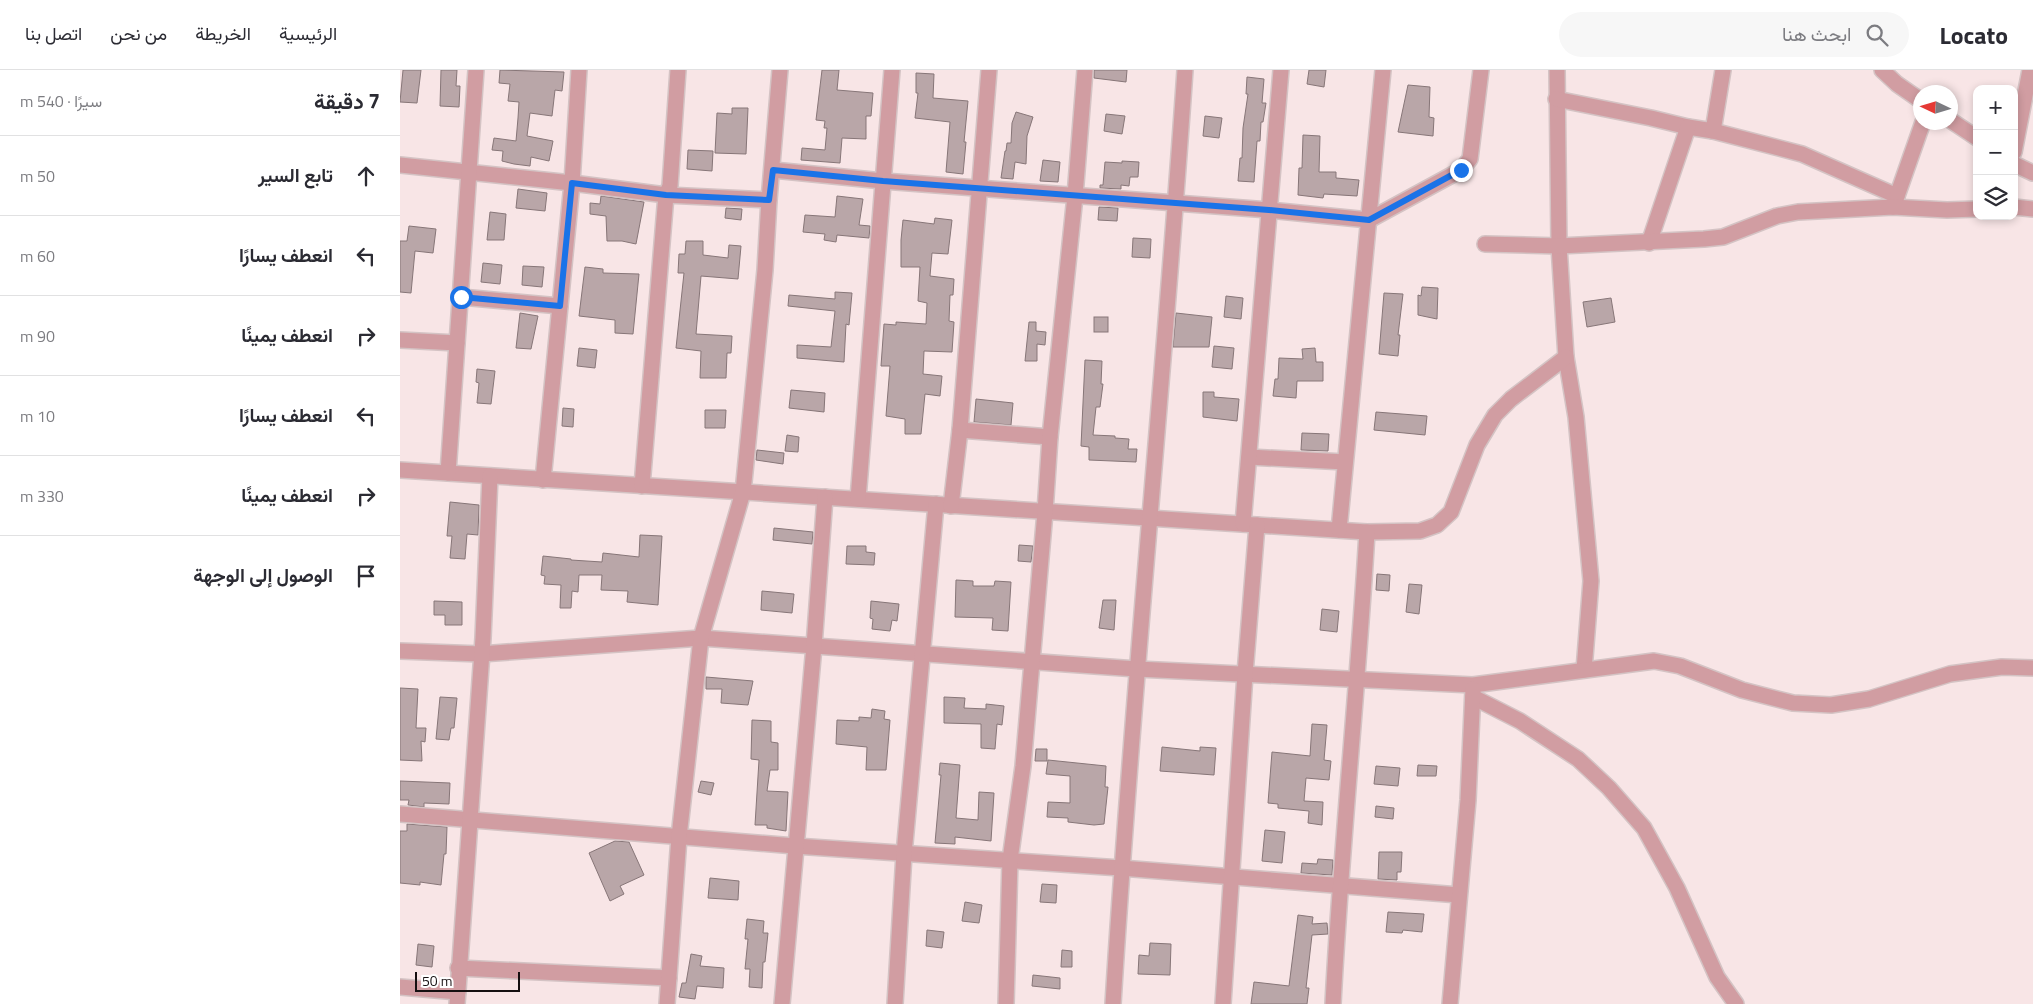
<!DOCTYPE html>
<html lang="ar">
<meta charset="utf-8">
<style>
body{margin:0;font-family:"Titillium Web",Vazirmatn,sans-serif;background:#f7f7f7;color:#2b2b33;direction:rtl}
.controls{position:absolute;right:15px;top:15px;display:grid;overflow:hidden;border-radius:10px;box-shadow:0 2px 8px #0003}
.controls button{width:45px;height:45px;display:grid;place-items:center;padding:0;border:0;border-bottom:1px solid #e1e1e2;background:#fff;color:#2b2b33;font:25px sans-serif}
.compass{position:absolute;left:1513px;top:15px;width:45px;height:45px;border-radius:50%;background:#fff;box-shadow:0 2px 8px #0003;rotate:274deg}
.scale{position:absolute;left:15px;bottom:12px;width:105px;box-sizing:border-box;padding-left:5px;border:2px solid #150f10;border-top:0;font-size:14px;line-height:18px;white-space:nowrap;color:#150f10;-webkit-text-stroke:4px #fff;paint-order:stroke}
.stop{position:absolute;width:15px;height:15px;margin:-11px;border:4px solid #1a73e8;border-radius:50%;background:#fff}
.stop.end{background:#1a73e8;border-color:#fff;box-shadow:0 1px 5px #0008}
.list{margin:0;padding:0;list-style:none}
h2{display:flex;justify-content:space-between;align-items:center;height:65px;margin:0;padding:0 20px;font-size:21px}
h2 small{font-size:16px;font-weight:400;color:#7c7c81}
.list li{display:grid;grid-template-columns:32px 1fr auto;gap:15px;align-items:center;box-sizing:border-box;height:80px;padding:0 20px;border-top:1px solid #e1e1e2}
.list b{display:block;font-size:19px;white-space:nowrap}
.list em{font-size:16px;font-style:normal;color:#7c7c81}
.icon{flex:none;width:28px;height:28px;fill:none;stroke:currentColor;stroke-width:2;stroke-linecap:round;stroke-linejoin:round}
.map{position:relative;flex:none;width:1633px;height:934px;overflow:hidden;direction:ltr}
header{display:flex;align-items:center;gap:30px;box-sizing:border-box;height:70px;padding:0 25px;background:#fff;border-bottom:1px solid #e1e1e2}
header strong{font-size:24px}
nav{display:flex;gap:28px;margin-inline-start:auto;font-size:18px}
.search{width:350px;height:45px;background:#f7f7f7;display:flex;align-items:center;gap:12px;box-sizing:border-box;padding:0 18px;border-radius:28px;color:#7c7c81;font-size:19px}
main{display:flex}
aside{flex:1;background:#fff}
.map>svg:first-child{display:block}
.building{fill:#b9a6a8;stroke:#877678}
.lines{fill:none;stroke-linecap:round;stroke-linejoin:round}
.street-casing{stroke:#d4c3c4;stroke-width:18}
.street{stroke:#d19da2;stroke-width:15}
.route{stroke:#1a73e8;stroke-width:6}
</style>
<header>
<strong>Locato</strong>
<div class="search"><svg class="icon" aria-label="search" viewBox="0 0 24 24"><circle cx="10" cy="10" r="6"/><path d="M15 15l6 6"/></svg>ابحث هنا</div>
<nav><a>الرئيسية</a><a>الخريطة</a><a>من نحن</a><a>اتصل بنا</a></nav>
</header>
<main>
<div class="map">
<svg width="1633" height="934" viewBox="0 0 1633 934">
<rect width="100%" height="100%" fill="#f8e5e6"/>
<g class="building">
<path d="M3 0H21L17 33 0 32Z"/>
<path d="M41 0H57L56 16H60L59 37 40 36Z"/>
<path d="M100 0 164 2 162 21 155 20 152 46 130 43 127 66 153 71 149 91 131 87 130 96 114 94 102 91 103 81 92 80 94 68 116 71 118 48 119 32 108 31 110 14 99 13Z"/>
<path d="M422 0H439L437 20 473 23 471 46H466V69L442 68 440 93 401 90 402 78 425 80 427 58H424L425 51 416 50Z"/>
<path d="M694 0H727L726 12 694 8Z"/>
<path d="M909 0H926L924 17 907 14Z"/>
<path d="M516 3 534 4 533 28 568 31 564 72H566L563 104 546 102 550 52 515 48 518 23H516Z"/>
<path d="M847 7 864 9 862 33H866L863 52H861L860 71H857L854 112 838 111 840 88H842L843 58 848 24H846Z"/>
<path d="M1008 15 1030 17 1029 47 1034 48 1033 66 998 62Z"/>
<path d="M332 38H348L346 84 315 83 317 43 332 44Z"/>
<path d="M616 42 633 47 627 66 626 94 615 92 613 109 601 108 605 81H606L607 73H611L612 53Z"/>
<path d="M706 44 725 46 722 64 704 61Z"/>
<path d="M805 46 822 48 819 68 803 66Z"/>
<path d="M903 65 920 66 919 102H936V108L959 110 957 126 924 124 923 128 898 125 899 98H902Z"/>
<path d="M288 80 313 81 312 101 287 99Z"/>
<path d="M643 90 660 92 658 112 640 111Z"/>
<path d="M722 91 739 92 738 107H730L729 116 721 115V119L700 118V115H703L705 92 722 93Z"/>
<path d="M118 119 147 123 145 141 116 138Z"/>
<path d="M201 126 244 132 236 174 222 171H207L206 146 190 144V133L200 134Z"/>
<path d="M437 126 463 129 459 155 470 156 469 168 437 165 436 172 424 170 425 164 403 162 405 145 435 147Z"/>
<path d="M699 137 718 138 717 151 698 150Z"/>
<path d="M326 138 342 139 341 150 325 148Z"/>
<path d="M90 142 106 144 104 170H87Z"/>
<path d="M535 148 552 150 548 184 532 183 530 206 554 209 553 225H550L549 251 554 252 552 282 524 281 523 304 542 306 540 326 525 324 521 364H505V349L486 346 490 296H481L484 254 496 255V252L526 254 527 233 518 231 520 197H501V170L503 150 534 154Z"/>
<path d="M9 156 36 159 33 183 15 181 11 223 0 222V171H7Z"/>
<path d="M733 168 751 169 750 188 732 187Z"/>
<path d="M286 171H303V185L328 188 329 175 341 176 338 209 301 206 296 264 332 266 331 283H327L326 308H300L301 281 276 278 284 203H278L279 184H285Z"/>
<path d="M83 193 102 195 100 214 81 212Z"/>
<path d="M123 196 144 197 142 217 122 215Z"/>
<path d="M185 197 203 199V203L239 204 233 264 215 263V250L179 246Z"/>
<path d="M1022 217 1038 218 1037 249 1018 245V225L1021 226Z"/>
<path d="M435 222 452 223 449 255 446 254 444 292 397 288V275L431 277 435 241 388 236 389 225 435 229Z"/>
<path d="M984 223 1003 224 998 265H1000L998 286 979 284Z"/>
<path d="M826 226 843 228 841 249 824 247Z"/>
<path d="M1211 228 1215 252 1187 257 1183 232Z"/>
<path d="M120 243 138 246 131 279 116 278Z"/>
<path d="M776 243 812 247 809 277H773Z"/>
<rect x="694" y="247" width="14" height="15"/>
<path d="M629 252H636V261L646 262 645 275 637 274V291H625Z"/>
<path d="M814 276 834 278 832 299 812 297Z"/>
<path d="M179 278 197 280 195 298 177 296Z"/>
<path d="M915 278 916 292H923V311H897L896 328 873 326 875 309H878L879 288 903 289 902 279Z"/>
<path d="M685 290 702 291 701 314H703L700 337H696L693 365 715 366V368L729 369 728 379H737L736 392 689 390V377L681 376Z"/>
<path d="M77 299 95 301 91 334 77 333 79 313 76 312Z"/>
<path d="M391 320 425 323 424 342 389 338Z"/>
<path d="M803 322H814V327L839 329 837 351 803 347Z"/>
<path d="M576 329 613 333 611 355 574 352Z"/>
<path d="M163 338 174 339 173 357 162 356Z"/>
<path d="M305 340H326L325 358H305Z"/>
<path d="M976 342 1027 346 1025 365 974 360Z"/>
<path d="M902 363 929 364 928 381 901 380Z"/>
<path d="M387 365 399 367 398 382 385 381Z"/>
<path d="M357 380 384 383 383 394 356 390Z"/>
<path d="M50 432 79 435 78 465 67 464 65 489 50 488 52 466H47Z"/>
<path d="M374 458 413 462 412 474 373 470Z"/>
<path d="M240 465 262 466 258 535 227 532 228 521 201 520 202 505H179L178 522 172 521 171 538H160L161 515 144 514 145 506 141 505 143 486 171 489V490L202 492 203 483 239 487Z"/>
<path d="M619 475 633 476 631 492 618 491Z"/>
<path d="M447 476H466V482L475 483 474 495 446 494Z"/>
<path d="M977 504 990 505 989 521 976 520Z"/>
<path d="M556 510 573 511V516H594L595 511 611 512 608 561 592 560 593 548 555 547Z"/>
<path d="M1009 514 1022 515 1019 544 1006 542Z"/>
<path d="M362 521 394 524 392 543 361 540Z"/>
<path d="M703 530H716L714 560 699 558Z"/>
<path d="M34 531 62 532V555H45V545H34Z"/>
<path d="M471 531 499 534 497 551 492 550 490 561 472 559 473 549 470 548Z"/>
<path d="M922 539 939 541 937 562 920 560Z"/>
<path d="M306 607 353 611 348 635 321 633 322 619H306Z"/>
<path d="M0 618 18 619 16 658H26L25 672 21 671 22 691 0 690Z"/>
<path d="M40 627 57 628 54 658H51L49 670 36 669Z"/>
<path d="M544 627 565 628 564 638 586 639V634L604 636 602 655 597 654 595 679 581 678V654L544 653Z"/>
<path d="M472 639 485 641 484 649 490 650 486 700H466L467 677 436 674 437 650 459 651V647L471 648Z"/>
<path d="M352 650 371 651V672L378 673V700H370L367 721 388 722 386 761 367 758V755H355L359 690 351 689Z"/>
<path d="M912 654 927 655 924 690 931 691 929 710 906 708 904 731 923 732 922 755 908 753 909 741 878 738V734L868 733 872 682 910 686Z"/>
<path d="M762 677 800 681V677L816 678 814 705 760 701Z"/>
<path d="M636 679H647V691H635Z"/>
<path d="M648 690 706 696 705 717H708L704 754 694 755 668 752V748L647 747 648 732 670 733V706L646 704Z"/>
<path d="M540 693 560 695 556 748 578 750 579 722 594 723 591 771 555 767V774L535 773 541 705H539Z"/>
<path d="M1018 695 1037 696 1036 706H1017Z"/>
<path d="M976 696 1000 698 998 716 974 714Z"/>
<path d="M0 711 50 713 49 734 24 733V737L8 735 9 730H0Z"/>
<path d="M301 711 314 713 311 725 298 722Z"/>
<path d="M976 736 994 738 993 749 975 747Z"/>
<path d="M7 754 47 757 46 784H44L41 815 20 812V815L0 813V761H7Z"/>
<path d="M865 760 885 762 882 793 862 791Z"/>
<path d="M215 771 229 772 244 805 220 816 224 824 210 831 189 783Z"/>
<path d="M979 782H1002L1001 802H997V810L978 809Z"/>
<path d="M918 789 933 790 932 805 901 803 902 793 917 794Z"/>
<path d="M310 808 339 811 338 830 308 828Z"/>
<path d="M642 814 657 815 656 833 640 832Z"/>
<path d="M565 832 582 835 579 853 562 851Z"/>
<path d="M988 842 1024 844 1022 862 1003 860 1002 863 986 862Z"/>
<path d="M898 845 913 847 912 854 927 853 928 864 912 865 906 918H909L907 934H851L854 912 889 916Z"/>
<path d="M347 849 364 851 363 863H368L365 892H363L362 918 349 917 350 899H345L348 869H345Z"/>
<path d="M527 860 544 862 542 878 526 876Z"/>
<path d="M750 873 771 874 770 905 738 904 739 885 749 886Z"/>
<path d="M18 874 34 876 32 897 16 895Z"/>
<path d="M662 880 672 881V897H661Z"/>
<path d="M291 884 302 886 300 896 324 898 323 918 297 916 295 929 279 927 282 913H286Z"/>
<path d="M633 905 660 908V919L632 916Z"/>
</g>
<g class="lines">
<g class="street-casing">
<g id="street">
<path d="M1157 0 1159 176 1166 287 1176 347 1191 511 1184 600"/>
<path d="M1482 0 1497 14 1520 30"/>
<path d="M1156 29 1251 48 1288 57 1313 61 1402 84 1497 126 1493 137"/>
<path d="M1550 50 1577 68"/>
<path d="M1313 61 1323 0"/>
<path d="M1614 82 1630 0"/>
<path d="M1614 94 1633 103"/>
<path d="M0 95 172 113 266 125 369 130"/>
<path d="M373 100 483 111 869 140 969 150 1061 100 1070 89 1081 0"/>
<path d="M1497 126 1523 52"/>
<path d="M1614 137 1633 139"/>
<path d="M1249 173 1288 57"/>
<path d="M1085 174 1159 176 1304 169 1323 167 1377 146 1398 142 1493 137 1547 140 1577 139"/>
<path d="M61 227 160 236"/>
<path d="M0 270 57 273"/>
<path d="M560 360 650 367"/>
<path d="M849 387 945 392"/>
<path d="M0 400 967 462 1020 461 1037 455 1051 442 1077 375 1095 345 1111 329 1166 287"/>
<path d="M48 403 76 0"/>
<path d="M143 410 172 113 179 0"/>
<path d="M242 416 266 125 270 116 278 0"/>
<path d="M458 429 492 0"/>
<path d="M551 436 560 360 589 0"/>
<path d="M843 454 881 0"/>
<path d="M939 460 983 0"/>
<path d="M0 581 81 584 301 568 737 599 1073 615 1254 591 1280 596 1342 620 1393 633 1431 635 1469 629 1550 604 1602 597 1633 598"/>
<path d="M1073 627 1120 651 1178 689 1209 718 1244 758 1277 818 1317 907 1336 934"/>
<path d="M0 744 395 776 721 798 1059 825"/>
<path d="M58 898 269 908"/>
<path d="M0 917 58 922"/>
<path d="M57 934 83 568 90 406"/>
<path d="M267 934 279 767 301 568 343 422 365 200 369 130 380 0"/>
<path d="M382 934 414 576 425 427"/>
<path d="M495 934 504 784 536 434"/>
<path d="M606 934 610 790 623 696 645 442 650 367 675 126 685 0"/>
<path d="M713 934C732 622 764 312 785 0"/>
<path d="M823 934 845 604 857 455"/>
<path d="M933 934C941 776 958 619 967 462"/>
<path d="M1050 934 1068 730 1073 619"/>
</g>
</g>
<use href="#street" class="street"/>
</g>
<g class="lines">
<path class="route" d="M61 227 160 236 172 113 266 125 369 130 373 100 483 111 869 140 969 150 1061 100"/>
</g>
</svg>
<div class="controls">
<button>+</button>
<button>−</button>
<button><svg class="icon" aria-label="layers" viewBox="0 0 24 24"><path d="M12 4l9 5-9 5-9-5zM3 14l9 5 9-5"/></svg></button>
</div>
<svg class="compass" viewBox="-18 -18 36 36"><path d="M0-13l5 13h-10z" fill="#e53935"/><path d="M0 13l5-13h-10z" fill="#7c7c81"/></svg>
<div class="scale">50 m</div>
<div class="stop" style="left:61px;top:227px"></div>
<div class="stop end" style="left:1061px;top:100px"></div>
</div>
<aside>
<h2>7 دقيقة<small>سيرًا · 540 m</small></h2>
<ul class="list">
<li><svg class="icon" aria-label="ahead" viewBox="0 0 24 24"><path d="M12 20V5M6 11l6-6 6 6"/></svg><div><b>تابع السير</b></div><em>50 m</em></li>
<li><svg class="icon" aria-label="left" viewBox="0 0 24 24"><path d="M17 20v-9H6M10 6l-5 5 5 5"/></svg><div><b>انعطف يسارًا</b></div><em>60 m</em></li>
<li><svg class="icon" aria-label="right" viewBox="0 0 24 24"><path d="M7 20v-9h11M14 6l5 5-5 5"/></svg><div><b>انعطف يمينًا</b></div><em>90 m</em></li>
<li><svg class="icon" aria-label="left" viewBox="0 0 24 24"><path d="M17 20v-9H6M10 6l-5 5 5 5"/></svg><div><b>انعطف يسارًا</b></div><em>10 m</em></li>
<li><svg class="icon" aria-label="right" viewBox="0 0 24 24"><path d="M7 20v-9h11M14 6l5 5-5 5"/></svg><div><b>انعطف يمينًا</b></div><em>330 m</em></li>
<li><svg class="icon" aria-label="arrive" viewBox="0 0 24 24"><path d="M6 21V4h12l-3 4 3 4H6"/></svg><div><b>الوصول إلى الوجهة</b></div></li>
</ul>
</aside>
</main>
